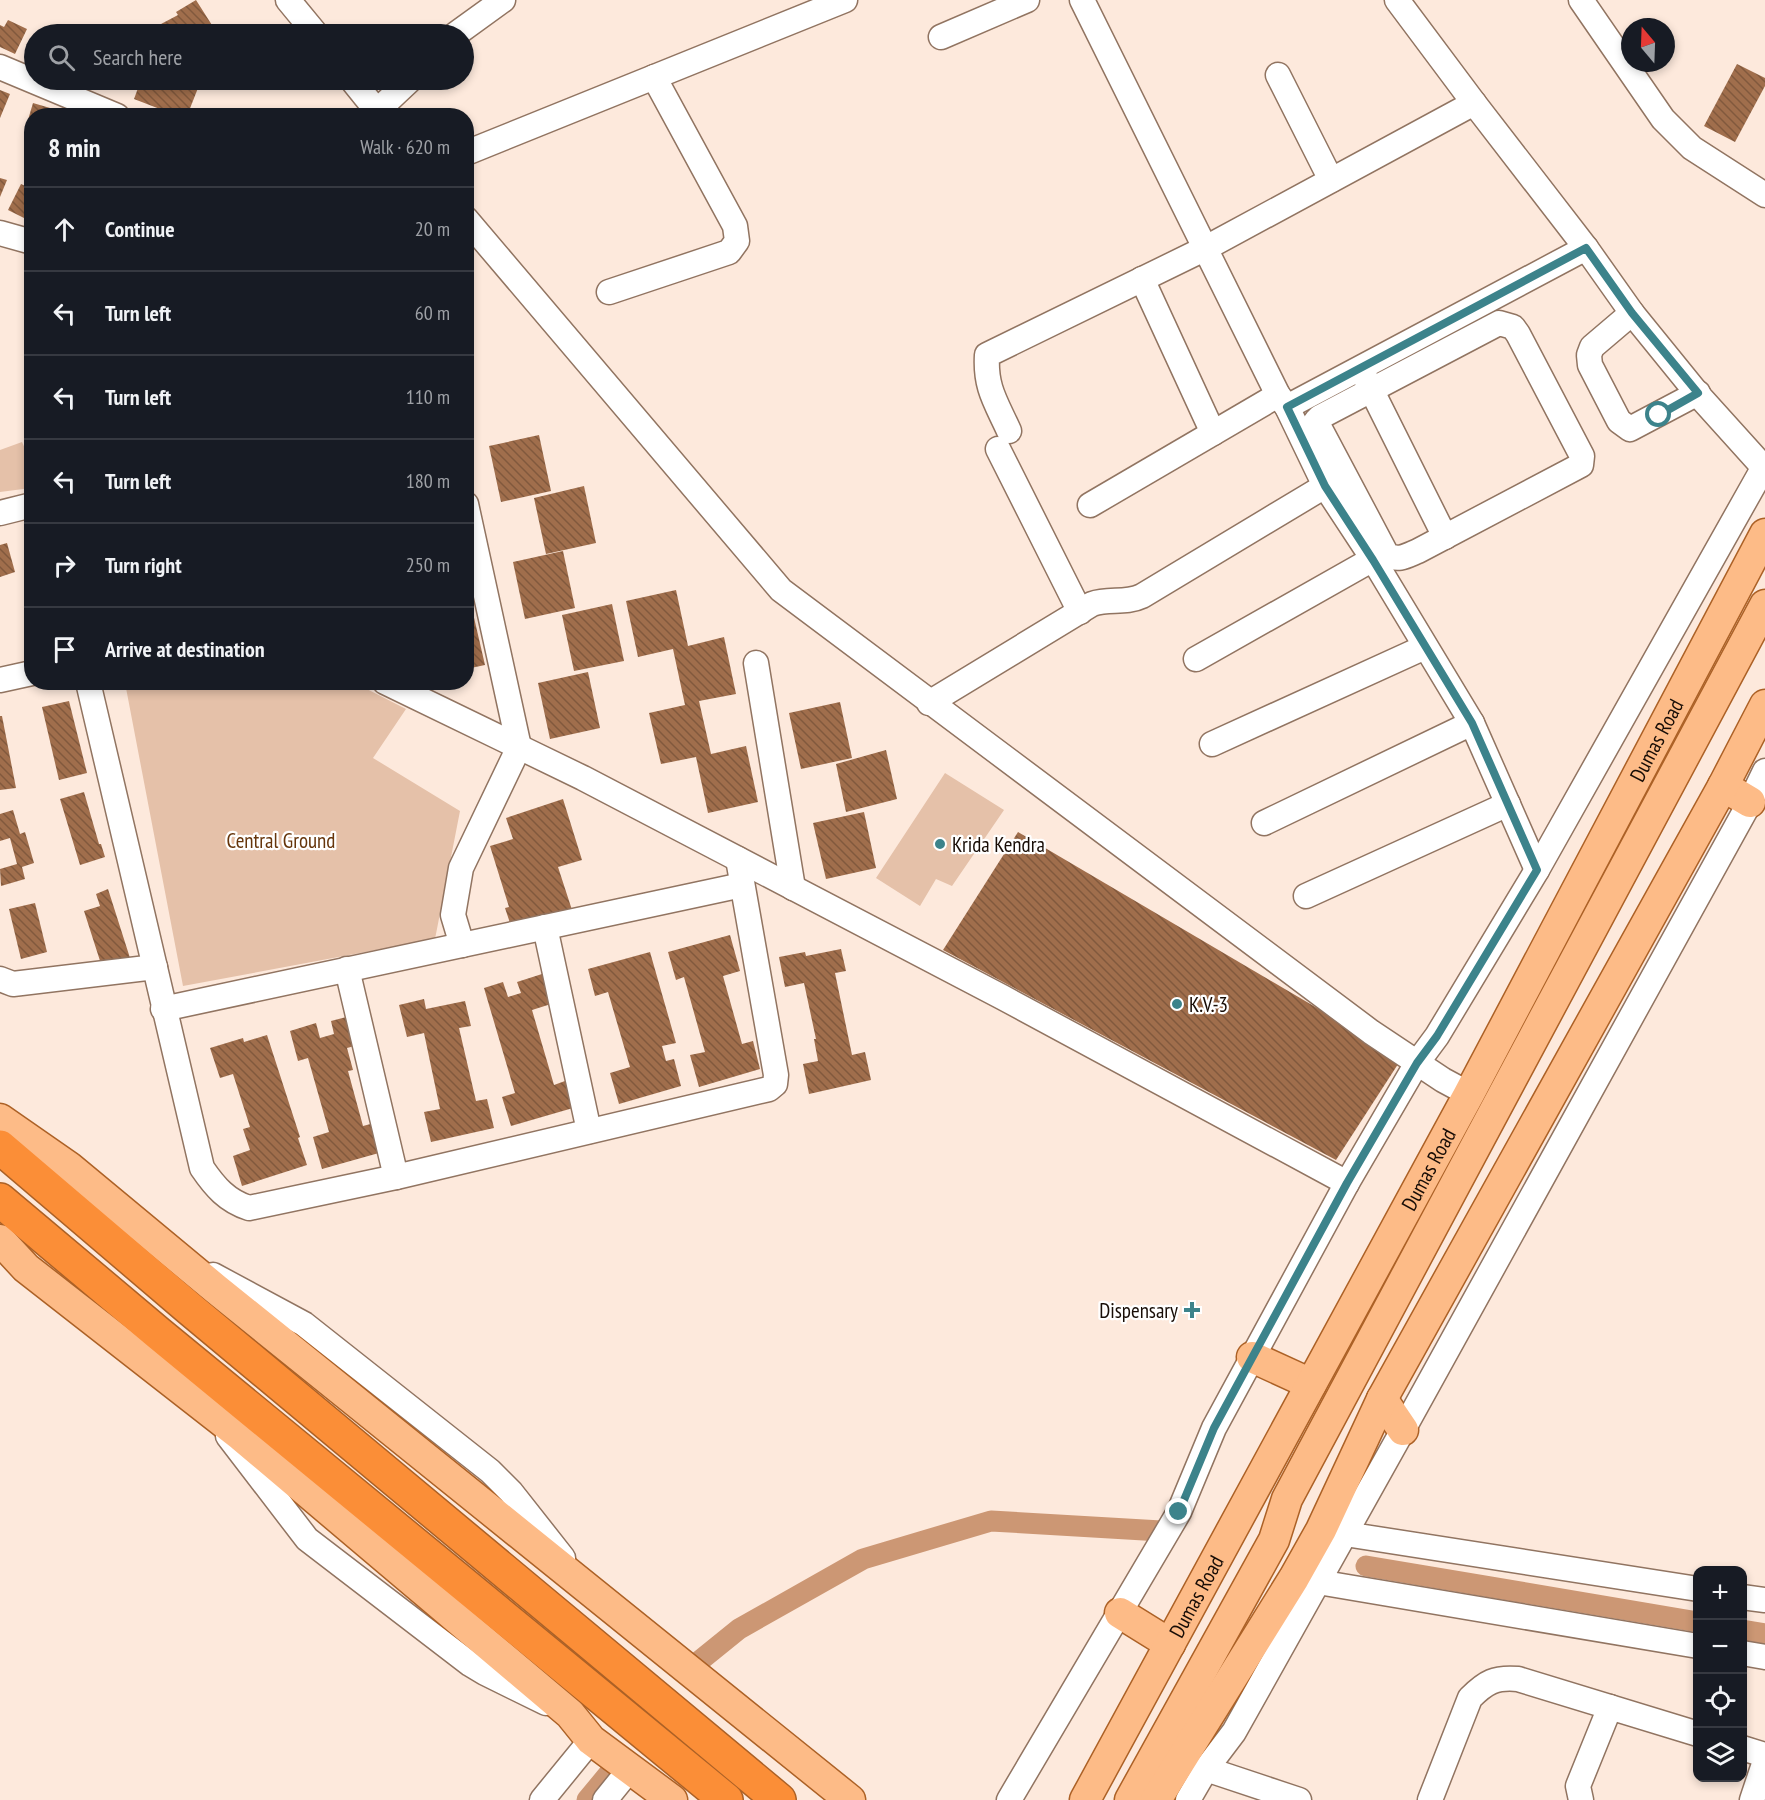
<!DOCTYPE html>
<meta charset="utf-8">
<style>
body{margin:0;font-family:"PT Sans Narrow",sans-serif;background:#20242c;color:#f1f3f6}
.controls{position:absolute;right:18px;bottom:18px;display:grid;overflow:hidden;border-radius:12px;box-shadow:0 3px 9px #0003}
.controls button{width:54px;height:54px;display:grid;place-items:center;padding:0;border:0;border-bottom:2px solid #363941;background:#171b24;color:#f1f3f6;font:30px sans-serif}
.compass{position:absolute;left:1621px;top:18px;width:54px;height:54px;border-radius:50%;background:#171b24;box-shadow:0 3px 9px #0003;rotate:341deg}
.stop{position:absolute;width:18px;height:18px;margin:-14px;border:4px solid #3c838b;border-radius:50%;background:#fff}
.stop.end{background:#3c838b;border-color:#fff;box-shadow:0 2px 6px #0008}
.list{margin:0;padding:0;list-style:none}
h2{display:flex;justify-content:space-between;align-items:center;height:78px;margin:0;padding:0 24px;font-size:26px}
h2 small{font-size:20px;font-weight:400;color:#9ea1a6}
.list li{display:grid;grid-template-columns:39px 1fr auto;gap:18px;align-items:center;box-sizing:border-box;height:84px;padding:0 24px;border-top:2px solid #363941}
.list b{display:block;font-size:22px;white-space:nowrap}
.list em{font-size:20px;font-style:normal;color:#9ea1a6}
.icon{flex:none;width:33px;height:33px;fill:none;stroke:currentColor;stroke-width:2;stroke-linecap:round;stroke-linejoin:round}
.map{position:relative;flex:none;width:1765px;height:1800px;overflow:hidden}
.search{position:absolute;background:#171b24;box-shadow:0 3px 9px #0003;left:24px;top:24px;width:450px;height:66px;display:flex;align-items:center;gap:15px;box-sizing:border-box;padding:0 21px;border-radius:33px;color:#9ea1a6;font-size:22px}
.panel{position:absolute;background:#171b24;box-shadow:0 3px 9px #0003;left:24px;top:108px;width:450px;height:582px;border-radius:24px}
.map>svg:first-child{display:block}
.park{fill:#e5c1a9}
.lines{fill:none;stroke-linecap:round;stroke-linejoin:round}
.canal{stroke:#cc9774;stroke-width:21}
.building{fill:url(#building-back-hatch)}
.minor-casing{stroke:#917461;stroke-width:27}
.major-casing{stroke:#ac6126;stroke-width:33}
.highway-casing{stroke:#ac6126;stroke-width:36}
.minor{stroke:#fff;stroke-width:24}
.major{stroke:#fdbb87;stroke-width:30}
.highway{stroke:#fb8e37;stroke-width:33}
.route{stroke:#3c838b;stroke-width:8}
.poi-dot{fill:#3c838b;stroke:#fff;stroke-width:2}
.labels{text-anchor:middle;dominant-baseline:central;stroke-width:4.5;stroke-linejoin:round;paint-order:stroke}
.street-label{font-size:21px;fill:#180d06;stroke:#fff}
.park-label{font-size:21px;fill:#66350b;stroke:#fff}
.poi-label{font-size:21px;fill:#180d06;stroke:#fff;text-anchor:start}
</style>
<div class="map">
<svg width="1765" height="1800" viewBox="0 0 1765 1800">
<defs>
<pattern id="building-back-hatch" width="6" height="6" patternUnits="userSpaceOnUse" patternTransform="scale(1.5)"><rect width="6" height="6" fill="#a06e4c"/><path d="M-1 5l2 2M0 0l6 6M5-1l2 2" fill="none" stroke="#81593d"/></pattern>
</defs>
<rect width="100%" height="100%" fill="#fde9dc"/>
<g class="park">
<path d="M22 442 31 462V488L0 492V450Z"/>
<path d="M145 682 355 683 406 709 373 758 460 811 435 939 183 986 126 688Z"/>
<path d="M945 773 1004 810 952 886 936 879 920 906 876 878Z"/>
</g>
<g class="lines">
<g class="canal">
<path d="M1366 1566 1698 1622"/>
<path d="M1742 1630 1765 1634"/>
<path d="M692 1667 739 1629 863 1559 991 1521 1161 1531"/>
<path d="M587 1800 611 1771"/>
</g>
</g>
<g class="building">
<path d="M196 0 217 33 167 34 161 24 178 15 176 12Z"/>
<path d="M8 20 27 29 15 54 0 47V25L4 27Z"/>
<path d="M1737 64 1765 78V86L1735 142 1704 126Z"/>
<path d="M141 80H175L198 88 187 116H178L134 99Z"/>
<path d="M0 90 10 94 0 118Z"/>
<path d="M33 103 74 115V116H32V132L25 130Z"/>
<path d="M0 178 7 180 0 197Z"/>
<path d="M21 184 32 189V222L8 210Z"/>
<path d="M539 435 551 491 501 502 489 446Z"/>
<path d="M584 486 596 543 546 554 534 498Z"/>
<path d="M7 543 15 572 0 577V545Z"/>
<path d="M563 551 575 608 525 619 513 562Z"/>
<path d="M676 590 688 646 724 637 736 694 699 701 711 754 746 746 758 802 708 813 696 757 661 764 649 713 685 705 673 649 638 657 626 601Z"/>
<path d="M612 604 624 661 574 671 562 615Z"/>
<path d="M472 609 485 665 466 669V610Z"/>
<path d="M588 672 600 728 550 739 538 683Z"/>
<path d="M69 701 87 773 59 780 42 707Z"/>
<path d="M840 702 852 758 801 769 789 713Z"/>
<path d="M0 716H2L16 788 0 790Z"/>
<path d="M886 750 897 799 846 812 836 764Z"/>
<path d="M84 792 99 844H101L105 857 80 865 60 799Z"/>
<path d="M563 799 582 860 558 867 572 910 512 929 505 908 509 907 490 846 513 839 506 818Z"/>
<path d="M13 810 20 834 25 832 34 863 22 867 25 879 1 886 0 869 17 864 10 838 0 841V814Z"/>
<path d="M864 812 876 868 826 879 813 823Z"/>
<path d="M1018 832 1402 1058 1336 1160 943 950Z"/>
<path d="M108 889 130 958 102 967 84 911 100 906 96 894Z"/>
<path d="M35 903 47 952 21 959 9 909Z"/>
<path d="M730 935 740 971 723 976 742 1044 753 1041 760 1069 699 1087 690 1055 705 1052 684 977 676 980 668 952Z"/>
<path d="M841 949 846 971 835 973 852 1055 865 1052 871 1080 809 1094 803 1064 818 1061 814 1039H816L804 983 785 987 779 957 805 952 806 956Z"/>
<path d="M650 952 676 1043 662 1046 666 1061 674 1059 681 1086 619 1104 610 1073 630 1067 608 992 595 996 588 969Z"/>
<path d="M542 974 551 1004 532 1010 554 1085 565 1081 573 1108 511 1126 502 1097 515 1093 484 988 503 982 508 997 521 993 517 982Z"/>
<path d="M424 999 426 1009 465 1001 471 1026 459 1028 476 1101 487 1099 494 1128 431 1142 424 1112 440 1109 424 1033 407 1037 399 1005Z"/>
<path d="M354 1015 362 1044 347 1048 353 1070 348 1071 363 1126 378 1122 386 1151 322 1169 313 1137 329 1132 308 1058 298 1061 290 1031 316 1023 320 1038 334 1034 331 1021Z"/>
<path d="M267 1035 300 1137 298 1138 307 1165 242 1186 233 1156 250 1150 243 1129 250 1127 233 1074 220 1078 210 1048 243 1038 244 1042Z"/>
</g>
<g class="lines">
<g class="minor-casing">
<g id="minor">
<path d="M288 0 316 34"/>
<path d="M1082 0 1278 395 1287 407 1325 486 1373 559 1472 723 1537 870"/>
<path d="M1397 0 1474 103 1586 248 1632 313 1701 398 1765 469"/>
<path d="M1581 0 1663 119 1692 148 1765 195"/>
<path d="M456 34 503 0"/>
<path d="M941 37 1027 0"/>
<path d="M0 67 117 116"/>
<path d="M1278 75 1331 180"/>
<path d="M352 80 381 116"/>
<path d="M369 116 377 111 410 80"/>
<path d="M466 153 845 0"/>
<path d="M466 219 781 590 1371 1032 1443 1080 1469 1094"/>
<path d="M0 233 32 242"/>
<path d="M1142 279 1213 433"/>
<path d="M609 292 729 252 737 241 735 226 654 77"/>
<path d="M1632 313 1592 347 1589 355 1590 365 1619 421 1630 429 1698 393"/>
<path d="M1499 323 1513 327 1518 334 1582 456 1581 465 1418 551C1406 556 1399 561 1387 555L1316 421 1320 417Z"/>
<path d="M1364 375 1445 537"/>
<path d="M1287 407 1586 248"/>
<path d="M1009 431C996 402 985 388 987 355L1204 249 1474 103"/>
<path d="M998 449 1080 612"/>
<path d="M1090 505 1278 395"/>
<path d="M0 513 32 505"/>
<path d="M1196 659 1373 559"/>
<path d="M756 663 793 888"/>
<path d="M0 680 32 673"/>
<path d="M88 682 202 1168C215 1187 227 1201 249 1208L396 1177 769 1089 775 1084 776 1075 738 859"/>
<path d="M385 682 583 778 1002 997 1347 1183"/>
<path d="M929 703 1092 604C1109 598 1125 604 1142 596L1325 486"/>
<path d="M1212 744 1425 647"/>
<path d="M1264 823 1472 723"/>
<path d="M1306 896 1508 804"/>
<path d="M545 927 589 1131"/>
<path d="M462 945 453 915 461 868 519 747 466 504"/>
<path d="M347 969 396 1177"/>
<path d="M0 979 13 984 155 967"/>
<path d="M163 1009 742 885"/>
<path d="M213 1275 304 1324 490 1471 511 1492 563 1558"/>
<path d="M228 1436 307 1539 470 1664 485 1673 546 1703"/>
<path d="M1345 1534 1698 1589"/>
<path d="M1318 1582 1698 1646"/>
<path d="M1742 1597 1765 1600"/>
<path d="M1742 1653 1765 1657"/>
<path d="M1742 1748 1765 1755"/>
<path d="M1206 1769 1299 1800"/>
<path d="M542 1800 591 1740"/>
<path d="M605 1800 630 1769"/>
<path d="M1009 1800 1179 1512 1214 1428 1347 1183 1417 1063 1437 1036 1537 870 1765 465"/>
<path d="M1188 1800 1206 1769 1234 1732 1403 1430 1750 802 1765 771"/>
<path d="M1430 1800 1470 1698C1486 1682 1495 1677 1518 1679L1698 1734"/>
<path d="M1581 1800 1578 1786 1610 1707"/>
<path d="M1752 1800 1765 1761"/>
</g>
</g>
<g class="major-casing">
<g id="major">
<path d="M1723 786 1750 802"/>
<path d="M0 1119 69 1167 216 1289 850 1800"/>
<path d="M0 1240 26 1268 241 1436 570 1714 591 1740 672 1800"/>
<path d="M1252 1357 1311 1384"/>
<path d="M1382 1399 1403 1430"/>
<path d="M1120 1613 1170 1644"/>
<path id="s1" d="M1085 1800 1469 1094 1765 534"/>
<path d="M1130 1800 1274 1540 1287 1499 1765 605"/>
<path d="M1156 1800 1294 1578 1321 1530 1382 1399 1723 786 1765 705"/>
</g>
</g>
<g class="highway-casing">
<g id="highway">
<path d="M0 1147 190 1309 779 1800"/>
<path d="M0 1200 158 1333 726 1800"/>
</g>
</g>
<use href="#minor" class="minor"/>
<use href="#major" class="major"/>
<use href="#highway" class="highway"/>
</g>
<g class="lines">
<path class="route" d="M1179 1512 1214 1428 1347 1183 1417 1063 1437 1036 1537 870 1472 723 1373 560 1325 486 1287 407 1586 248 1632 313 1698 393 1659 415"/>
</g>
<g class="poi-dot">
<circle cx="940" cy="844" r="6"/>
<circle cx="1177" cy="1004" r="6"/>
<path d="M1189 1301h6v6h6v6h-6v6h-6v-6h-6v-6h6z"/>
</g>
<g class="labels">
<g class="street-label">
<text stroke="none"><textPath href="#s1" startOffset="1204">Dumas Road</textPath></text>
<text stroke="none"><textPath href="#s1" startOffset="718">Dumas Road</textPath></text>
<text stroke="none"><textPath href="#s1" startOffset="232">Dumas Road</textPath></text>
</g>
<g class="park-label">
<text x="281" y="840">Central Ground</text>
</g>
<g class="poi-label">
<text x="952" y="844">Krida Kendra</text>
<text x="1189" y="1004">K.V.-3</text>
<text x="1178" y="1310" text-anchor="end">Dispensary</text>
</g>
</g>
</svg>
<div class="controls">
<button>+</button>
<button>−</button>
<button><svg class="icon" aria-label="locate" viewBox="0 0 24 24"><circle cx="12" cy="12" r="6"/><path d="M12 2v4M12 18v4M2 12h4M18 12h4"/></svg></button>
<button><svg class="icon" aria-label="layers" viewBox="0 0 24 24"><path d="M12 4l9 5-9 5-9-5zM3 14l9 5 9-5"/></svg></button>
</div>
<svg class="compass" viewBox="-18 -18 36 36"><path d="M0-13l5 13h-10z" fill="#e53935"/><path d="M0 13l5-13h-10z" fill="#9ea1a6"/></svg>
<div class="stop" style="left:1659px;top:415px"></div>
<div class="stop end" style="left:1179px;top:1512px"></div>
<div class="search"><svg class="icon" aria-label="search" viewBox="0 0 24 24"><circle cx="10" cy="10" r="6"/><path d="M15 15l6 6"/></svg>Search here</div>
<section class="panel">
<h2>8 min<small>Walk · 620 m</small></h2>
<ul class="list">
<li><svg class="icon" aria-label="ahead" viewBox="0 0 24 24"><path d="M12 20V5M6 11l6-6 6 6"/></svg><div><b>Continue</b></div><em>20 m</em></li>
<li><svg class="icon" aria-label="left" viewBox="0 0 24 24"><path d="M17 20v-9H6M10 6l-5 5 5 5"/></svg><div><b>Turn left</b></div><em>60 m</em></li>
<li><svg class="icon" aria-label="left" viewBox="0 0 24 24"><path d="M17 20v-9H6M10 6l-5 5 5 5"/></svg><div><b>Turn left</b></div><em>110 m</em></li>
<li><svg class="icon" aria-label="left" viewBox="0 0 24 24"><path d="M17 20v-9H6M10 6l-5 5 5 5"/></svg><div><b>Turn left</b></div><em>180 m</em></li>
<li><svg class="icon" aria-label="right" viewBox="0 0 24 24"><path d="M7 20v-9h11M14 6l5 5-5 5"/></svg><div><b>Turn right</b></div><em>250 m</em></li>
<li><svg class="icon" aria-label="arrive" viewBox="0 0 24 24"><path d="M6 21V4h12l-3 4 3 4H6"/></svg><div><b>Arrive at destination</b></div></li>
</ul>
</section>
</div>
